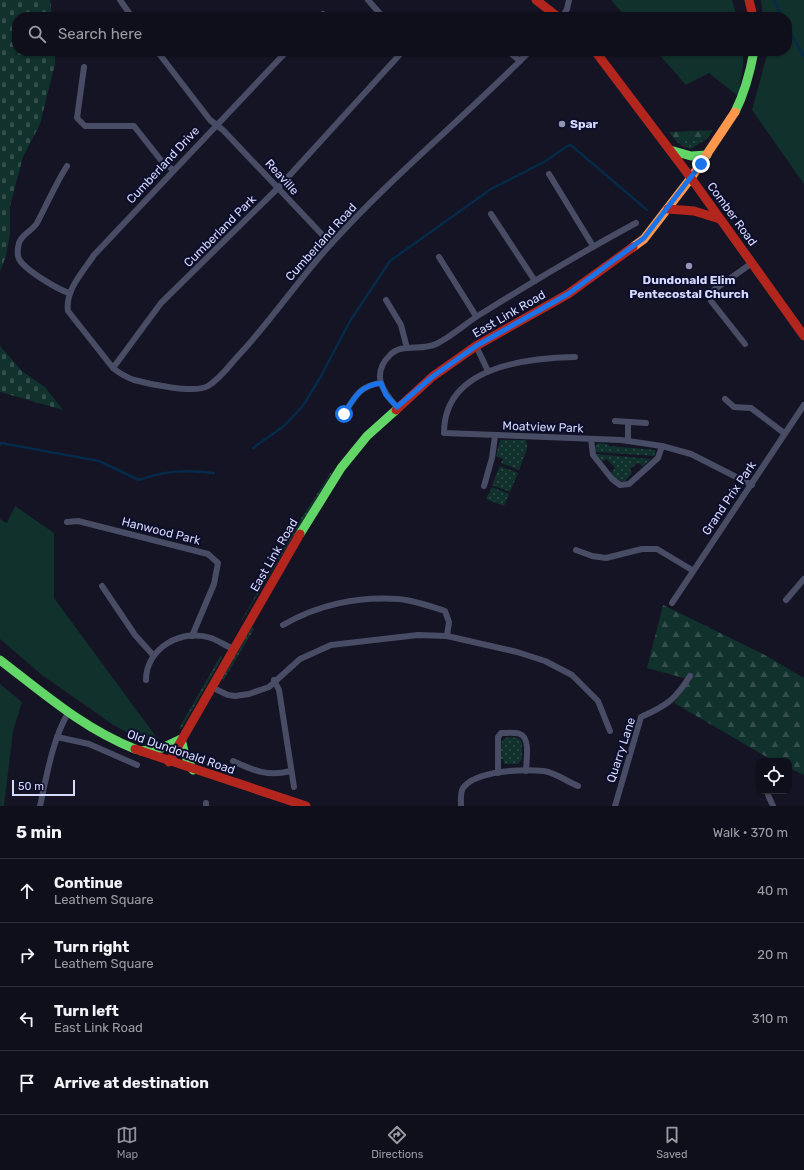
<!DOCTYPE html>
<meta charset="utf-8">
<style>
body{margin:0;font-family:Rubik,sans-serif;background:#1d1d28;color:#f1f3f6}
.controls{position:absolute;right:12px;bottom:12px;display:grid;overflow:hidden;border-radius:8px;box-shadow:0 1px 3px #0004}
.controls button{width:36px;height:36px;display:grid;place-items:center;padding:0;border:0;border-bottom:1px solid #2f2f3a;background:#0f0f1b;color:#f1f3f6;font:20px sans-serif}
.scale{position:absolute;left:12px;bottom:10px;width:63px;box-sizing:border-box;padding-left:4px;border:2px solid #d7daff;border-top:0;font-size:11px;line-height:14px;white-space:nowrap;color:#d7daff;-webkit-text-stroke:3px #0d0e2b;paint-order:stroke}
.stop{position:absolute;width:12px;height:12px;margin:-9px;border:3px solid #1a73e8;border-radius:50%;background:#fff}
.stop.end{background:#1a73e8;border-color:#fff;box-shadow:0 1px 4px #0008}
.list{margin:0;padding:0;list-style:none}
h2{display:flex;justify-content:space-between;align-items:center;height:52px;margin:0;padding:0 16px;font-size:17px}
h2 small{font-size:13px;font-weight:400;color:#9b9ca3}
.list li{display:grid;grid-template-columns:26px 1fr auto;gap:12px;align-items:center;box-sizing:border-box;height:64px;padding:0 16px;border-top:1px solid #2f2f3a}
.list b{display:block;font-size:15px;white-space:nowrap}
.list p{margin:0;font-size:13px;white-space:nowrap;color:#9b9ca3}
.list em{font-size:13px;font-style:normal;color:#9b9ca3}
.icon{flex:none;width:22px;height:22px;fill:none;stroke:currentColor;stroke-width:2;stroke-linecap:round;stroke-linejoin:round}
.map{position:relative;flex:none;width:804px;height:806px;overflow:hidden}
.search{position:absolute;background:#0f0f1b;box-shadow:0 1px 3px #0004;left:12px;right:12px;top:12px;height:44px;display:flex;align-items:center;gap:10px;box-sizing:border-box;padding:0 14px;border-radius:16px;color:#9b9ca3;font-size:15px}
.sheet{height:308px;background:#0f0f1b}
nav{display:flex;justify-content:space-around;align-items:center;box-sizing:border-box;height:56px;border-top:1px solid #2f2f3a;background:#0f0f1b;font-size:11px;color:#9b9ca3}
nav a{display:grid;justify-items:center;gap:2px}
nav .on{color:#8c9099}
.map>svg:first-child{display:block}
.grass{fill:url(#grass-dots)}
.forest{fill:url(#forest-firs)}
.cemetery{fill:url(#cemetery-stones)}
.park{fill:#11312c}
.lines{fill:none;stroke-linecap:round;stroke-linejoin:round}
.stream{stroke:#062a49;stroke-width:2.5}
.street{stroke:#494c65;stroke-width:6}
.fast{stroke:#63d668;stroke-width:9}
.slow{stroke:#ff974d;stroke-width:9}
.jam{stroke:#b3261e;stroke-width:9}
.route{stroke:#1a73e8;stroke-width:5}
.poi-dot{fill:#9395b2;stroke:#0d0e2b;stroke-width:1.5}
.labels{text-anchor:middle;dominant-baseline:central;stroke-width:4;stroke-linejoin:round;paint-order:stroke}
.poi-label{font-size:12px;font-weight:bold;fill:#d7daff;stroke:#0d0e2b;text-anchor:start}
.street-label{font-size:12px;fill:#d7daff;stroke:#0d0e2b}
</style>
<div class="map">
<svg width="804" height="806" viewBox="0 0 804 806">
<defs>
<pattern id="grass-dots" width="8" height="8" patternUnits="userSpaceOnUse"><rect width="8" height="8" fill="#11312c"/><path d="M2 2h.1M6 6h.1" fill="none" stroke="#334e4c" stroke-width="1.8" stroke-linecap="round"/></pattern>
<pattern id="forest-firs" width="22" height="20" patternUnits="userSpaceOnUse"><rect width="22" height="20" fill="#11312c"/><path d="M5 1l3.5 6h-7zM16 11l3.5 6h-7z" fill="#334e4c"/></pattern>
<pattern id="cemetery-stones" width="16" height="16" patternUnits="userSpaceOnUse"><rect width="16" height="16" fill="#11312c"/><path d="M2 7V4a2 2 0 0 1 4 0v3zM10 15v-3a2 2 0 0 1 4 0v3z" fill="#334e4c"/></pattern>
</defs>
<rect width="100%" height="100%" fill="#141424"/>
<g class="grass">
<path d="M708 138 691 149 684 147 677 142Z"/>
<path d="M500 440H525L527 442V449L519 470 501 463 503 459 496 456Z"/>
<path d="M598 443 608 444 609 446 656 450 654 456 595 452V446Z"/>
<path d="M596 454 651 459 643 466 638 463 630 469 632 473 625 481H622L615 480 611 473 615 468 607 459 602 461Z"/>
<path d="M500 466 518 473 510 492 492 485Z"/>
<path d="M331 472 332 473 233 635 288 539Z"/>
<path d="M492 487 509 494 504 506 486 499Z"/>
<path d="M252 627 254 629 223 681 222 678Z"/>
<path d="M221 655 222 658 181 729 179 728Z"/>
<path d="M507 737 518 738 522 742V759L518 764H504L503 759H500L502 741Z"/>
</g>
<g class="forest">
<path d="M713 130 708 138 677 142 669 132Z"/>
<path d="M663 605 763 654 804 678V775L789 768V761H775L765 756 674 703 691 680 647 668Z"/>
</g>
<g class="cemetery">
<path d="M0 0H50L52 17H17V51H55V64L40 124 23 157 10 206V234L6 256 0 272Z"/>
<path d="M0 346 23 372 45 387 63 410 0 392Z"/>
</g>
<g class="park">
<path d="M611 0H732L737 17H626Z"/>
<path d="M761 0H804V184L752 110 768 51H787V17H763Z"/>
<path d="M656 51H743V67L738 96 709 73 686 85Z"/>
<path d="M15 506 54 533V598L157 738 145 739 131 735 112 724 42 675 0 639V519L7 523Z"/>
<path d="M0 684 22 702 13 731 4 806H0Z"/>
</g>
<g class="lines">
<g class="stream">
<path d="M774 0 782 17"/>
<path d="M787 26 804 57"/>
<path d="M0 445 1 443 99 461 139 480C167 470 185 470 214 473"/>
<path d="M253 448 284 426 302 407 320 378 350 321 390 261 491 189 544 162 569 145 572 146 647 210"/>
</g>
<g class="street">
<path d="M120 0 132 17"/>
<path d="M368 0 383 17"/>
<path d="M319 17 323 14"/>
<path d="M562 17 567 9 569 0"/>
<path d="M157 51 210 120 223 130 331 244"/>
<path d="M287 51 94 255C83 272 65 290 68 311L113 368 161 303 278 188 403 51"/>
<path d="M508 51 520 61"/>
<path d="M84 67 77 118 85 126H134L160 159 173 170"/>
<path d="M67 166C55 185 47 204 37 223 32 231 22 234 19 243 18 247 17 255 19 259 25 270 57 289 69 293"/>
<path d="M549 174 593 246"/>
<path d="M491 214 535 281"/>
<path d="M439 257 476 316"/>
<path d="M386 300 401 325 407 348"/>
<path d="M745 344 711 301 710 296 711 292 752 263"/>
<path d="M476 346 488 371"/>
<path d="M575 357C525 358 444 367 444 433L621 440 662 446 691 454 752 485"/>
<path d="M113 368C119 373 126 377 134 380 149 384 194 394 208 386 220 379 229 366 238 356 271 321 298 280 331 244 393 175 465 117 530 51"/>
<path d="M725 399 734 407 751 408 784 433"/>
<path d="M397 407C382 391 371 374 390 355 401 343 422 351 436 344 453 336 468 321 484 312 534 281 584 251 636 223"/>
<path d="M344 414C355 397 359 386 381 383"/>
<path d="M615 421 646 423"/>
<path d="M591 439 593 455 612 479 620 485 629 484 658 458 662 446"/>
<path d="M628 441V422"/>
<path d="M484 486 492 458 495 436"/>
<path d="M67 522 78 521 208 554 218 563 214 584 192 636"/>
<path d="M576 550 592 556 606 558 642 549H657L692 570"/>
<path d="M102 586 135 635 153 655"/>
<path d="M786 600 804 579"/>
<path d="M672 603 804 405"/>
<path d="M283 625C317 605 358 596 398 599 413 600 430 606 445 611L449 622 447 636"/>
<path d="M146 680C146 648 182 628 211 638 219 641 226 646 234 649"/>
<path d="M274 680 279 690 294 787"/>
<path d="M211 687 228 695 235 696 249 694 269 687 300 659 331 645 418 635 447 636 517 652 545 661 572 675 598 701 610 731"/>
<path d="M57 737 89 744 137 765"/>
<path d="M233 761C255 771 267 777 291 771"/>
<path d="M498 773V737L501 733C507 733 515 732 520 734 531 738 526 762 526 771"/>
<path d="M768 795 773 806"/>
<path d="M40 806C47 775 52 741 68 713"/>
<path d="M206 806V803"/>
<path d="M461 806C461 800 460 793 463 788 476 770 524 769 544 771 556 773 566 781 578 786"/>
<path d="M615 806 641 717C666 706 675 700 690 676"/>
</g>
<g class="fast">
<path d="M735 112C745 92 750 73 754 51"/>
<path d="M670 150 691 156 707 155"/>
<path d="M300 534 341 468 367 436 396 410"/>
<path d="M0 660C43 693 84 729 135 749"/>
<path d="M141 751 162 748 181 739 185 755 193 770"/>
</g>
<path class="slow" d="M633 247 644 239 691 178 735 112"/>
<g class="jam">
<path d="M536 0 558 17"/>
<path d="M749 0 753 17"/>
<path d="M595 51 691 178 804 336"/>
<path d="M668 209 694 211 720 219"/>
<path d="M396 410 432 377 476 346 568 294 633 247"/>
<path d="M135 749 306 806"/>
<path d="M169 762 300 534"/>
</g>
</g>
<g class="lines">
<path class="route" d="M344 414C355 397 359 386 381 383L386 395 397 407 432 377 476 346 568 294 644 238 701 164"/>
</g>
<g class="poi-dot">
<circle cx="562" cy="124" r="4"/>
<circle cx="689" cy="266" r="4"/>
</g>
<g class="labels">
<g class="poi-label">
<text x="570" y="124">Spar</text>
<text x="689" y="280" text-anchor="middle">Dundonald Elim<tspan x="689" dy="14">Pentecostal Church</tspan></text>
</g>
<g class="street-label">
<text transform="translate(163 165) rotate(-47)">Cumberland Drive</text>
<text transform="translate(282 177) rotate(48)">Reaville</text>
<text transform="translate(732 214) rotate(54)">Comber Road</text>
<text transform="translate(220 231) rotate(-45)">Cumberland Park</text>
<text transform="translate(321 242) rotate(-48)">Cumberland Road</text>
<text transform="translate(509 314) rotate(-30)">East Link Road</text>
<text transform="translate(543 427) rotate(2)">Moatview Park</text>
<text transform="translate(729 498) rotate(-56)">Grand Prix Park</text>
<text transform="translate(161 531) rotate(14)">Hanwood Park</text>
<text transform="translate(274 555) rotate(-60)">East Link Road</text>
<text transform="translate(621 750) rotate(-72)">Quarry Lane</text>
<text transform="translate(181 752) rotate(19)">Old Dundonald Road</text>
</g>
</g>
</svg>
<div class="controls">
<button><svg class="icon" aria-label="locate" viewBox="0 0 24 24"><circle cx="12" cy="12" r="6"/><path d="M12 2v4M12 18v4M2 12h4M18 12h4"/></svg></button>
</div>
<div class="scale">50 m</div>
<div class="stop" style="left:344px;top:414px"></div>
<div class="stop end" style="left:701px;top:164px"></div>
<div class="search"><svg class="icon" aria-label="search" viewBox="0 0 24 24"><circle cx="10" cy="10" r="6"/><path d="M15 15l6 6"/></svg>Search here</div>
</div>
<section class="sheet">
<h2>5 min<small>Walk · 370 m</small></h2>
<ul class="list">
<li><svg class="icon" aria-label="ahead" viewBox="0 0 24 24"><path d="M12 20V5M6 11l6-6 6 6"/></svg><div><b>Continue</b><p>Leathem Square</p></div><em>40 m</em></li>
<li><svg class="icon" aria-label="right" viewBox="0 0 24 24"><path d="M7 20v-9h11M14 6l5 5-5 5"/></svg><div><b>Turn right</b><p>Leathem Square</p></div><em>20 m</em></li>
<li><svg class="icon" aria-label="left" viewBox="0 0 24 24"><path d="M17 20v-9H6M10 6l-5 5 5 5"/></svg><div><b>Turn left</b><p>East Link Road</p></div><em>310 m</em></li>
<li><svg class="icon" aria-label="arrive" viewBox="0 0 24 24"><path d="M6 21V4h12l-3 4 3 4H6"/></svg><div><b>Arrive at destination</b></div></li>
</ul>
</section>
<nav>
<a class="on"><svg class="icon" aria-label="map" viewBox="0 0 24 24"><path d="M3 6l6-2 6 2 6-2v14l-6 2-6-2-6 2zM9 4v14M15 6v14"/></svg>Map</a>
<a><svg class="icon" aria-label="directions" viewBox="0 0 24 24"><path d="M12 3l9 9-9 9-9-9zM9 14v-3h6M13 9l2 2-2 2"/></svg>Directions</a>
<a><svg class="icon" aria-label="saved" viewBox="0 0 24 24"><path d="M7 4h10v16l-5-4-5 4z"/></svg>Saved</a>
</nav>
